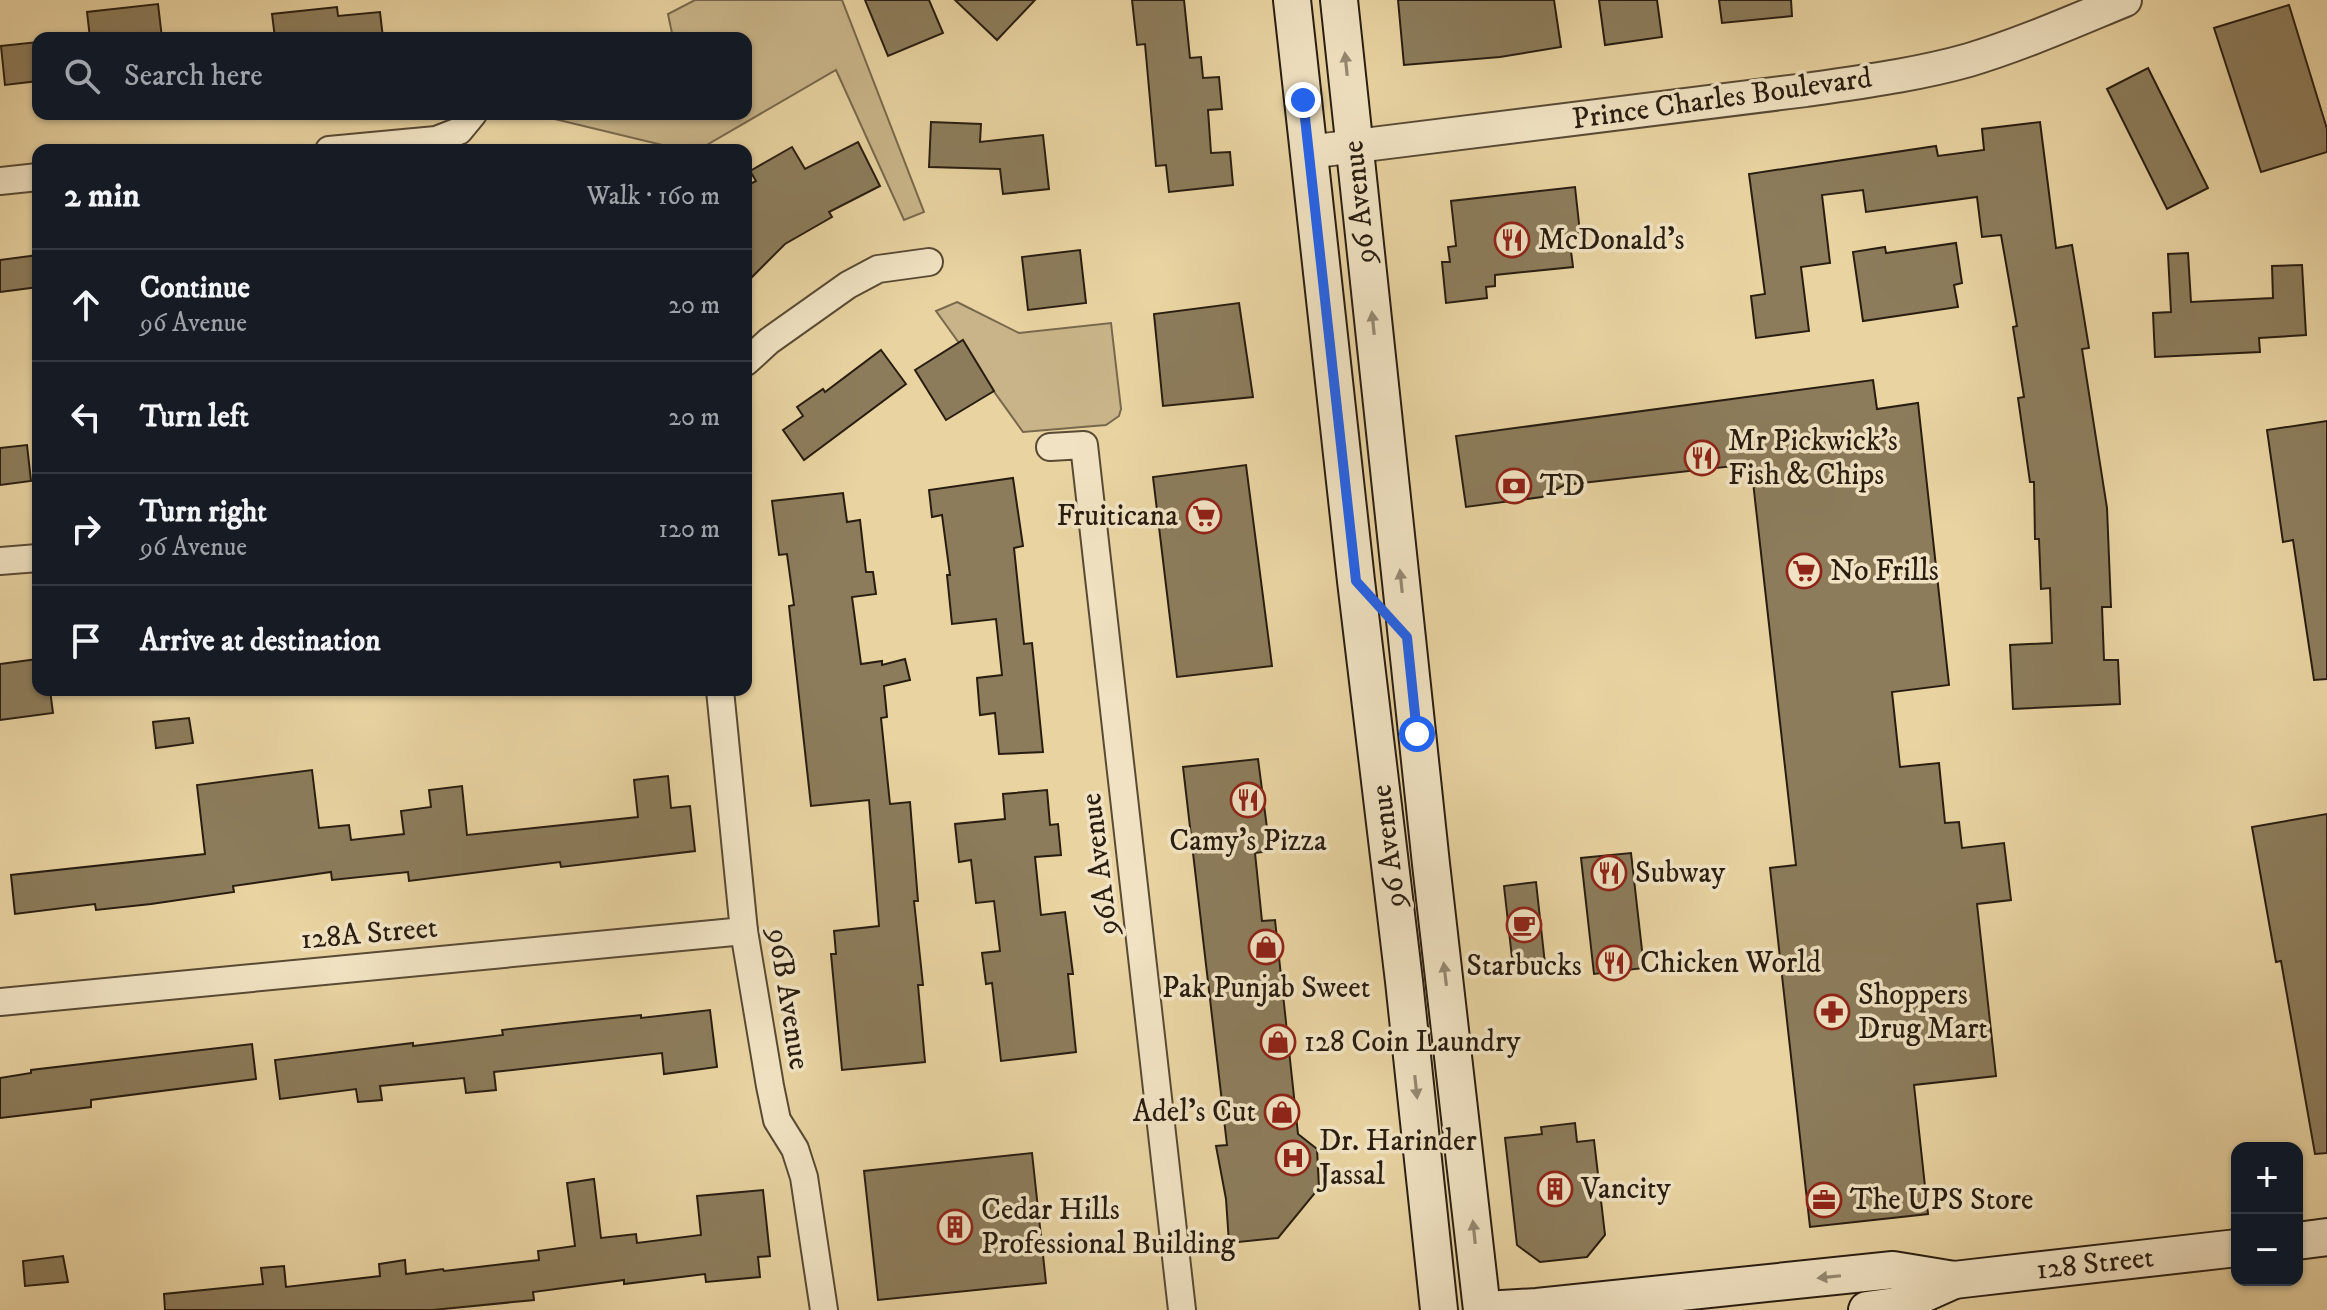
<!DOCTYPE html>
<meta charset="utf-8">
<style>
body{margin:0;font-family:"IM FELL DW Pica",serif;background:#242831;color:#f1f3f6}
.controls{position:absolute;right:24px;bottom:24px;display:grid;overflow:hidden;border-radius:16px;box-shadow:0 2px 6px #0004}
.controls button{width:72px;height:72px;display:grid;place-items:center;padding:0;border:0;border-bottom:2px solid #363941;background:#171b24;color:#f1f3f6;font:40px sans-serif}
.stop{position:absolute;width:24px;height:24px;margin:-18px;border:6px solid #2563eb;border-radius:50%;background:#fff}
.stop.end{background:#2563eb;border-color:#fff;box-shadow:0 2px 8px #0008}
.list{margin:0;padding:0;list-style:none}
h2{display:flex;justify-content:space-between;align-items:center;height:104px;margin:0;padding:0 32px;font-size:34px}
h2 small{font-size:26px;font-weight:400;color:#9ea1a6}
.list li{display:grid;grid-template-columns:52px 1fr auto;gap:24px;align-items:center;box-sizing:border-box;height:112px;padding:0 32px;border-top:2px solid #363941}
.list b{display:block;font-size:30px;white-space:nowrap}
.list p{margin:0;font-size:26px;white-space:nowrap;color:#9ea1a6}
.list em{font-size:26px;font-style:normal;color:#9ea1a6}
.icon{flex:none;width:44px;height:44px;fill:none;stroke:currentColor;stroke-width:2;stroke-linecap:round;stroke-linejoin:round}
.map{position:relative;flex:none;width:2327px;height:1310px;overflow:hidden}
.search{position:absolute;background:#171b24;box-shadow:0 2px 6px #0004;left:32px;top:32px;width:720px;height:88px;display:flex;align-items:center;gap:20px;box-sizing:border-box;padding:0 28px;border-radius:16px;color:#9ea1a6;font-size:30px}
.panel{position:absolute;background:#171b24;box-shadow:0 2px 6px #0004;left:32px;top:144px;width:720px;height:552px;border-radius:16px}
.map>svg:first-child{display:block}
.green{fill:#c8b488;stroke:#78684c;stroke-width:2}
.building{fill:#8c7c5b;stroke:#291d10;stroke-width:2}
.lines{fill:none;stroke-linecap:round;stroke-linejoin:round}
.minor-casing{stroke:#594a34;stroke-width:30}
.tertiary-casing{stroke:#594a34;stroke-width:36}
.secondary-casing{stroke:#291d10;stroke-width:40}
.minor{stroke:#f0e2c2;stroke-width:26}
.tertiary{stroke:#f0e2c2;stroke-width:32}
.secondary{stroke:#f0e2c2;stroke-width:36}
.oneway{fill:#968972}
.route{stroke:#2563eb;stroke-width:10}
.labels{text-anchor:middle;dominant-baseline:central;stroke-width:7;stroke-linejoin:round;paint-order:stroke}
.street-label{font-size:30px;fill:#291d10;stroke:#f0e2c2}
.poi-label{font-size:30px;fill:#291d10;stroke:#f0e2c2;text-anchor:start}
</style>
<div class="map">
<svg width="2327" height="1310" viewBox="0 0 2327 1310">
<rect width="100%" height="100%" fill="#e8d3a1"/>
<filter id="stains"><feTurbulence type="fractalNoise" baseFrequency=".0025" numOctaves="4"/><feColorMatrix values="0 0 0 0 .2 0 0 0 0 .09 0 0 0 0 .02 0 0 0 .5 -.17"/></filter>
<radialGradient id="worn" r=".72"><stop offset=".6" stop-color="#630" stop-opacity="0"/><stop offset="1" stop-color="#630" stop-opacity=".3"/></radialGradient>
<g class="green">
<path d="M695 0H842L924 212 904 220 836 70 698 150H683L542 116V114H746V38H673L668 14Z"/>
<path d="M957 302 1019 333 1111 323 1121 409 1119 416 1106 425 1023 432 936 311Z"/>
</g>
<g class="building">
<path d="M865 0H929L943 33 888 56Z"/>
<path d="M955 0H1035L997 40Z"/>
<path d="M1132 0H1184L1190 58 1201 57 1203 78 1219 77 1222 109 1208 110 1211 153 1230 152 1233 185 1169 192 1166 165 1156 166 1145 44 1137 45Z"/>
<path d="M1398 0H1554L1561 47 1500 57 1404 65Z"/>
<path d="M1599 0H1657L1662 37 1605 45Z"/>
<path d="M1719 0H1791L1792 16 1722 23Z"/>
<path d="M158 4 162 38H90L87 12Z"/>
<path d="M2289 5 2327 129V152L2261 172 2214 28Z"/>
<path d="M337 7 338 16 380 12 383 38H275L272 14Z"/>
<path d="M38 42V81L5 85 1 46Z"/>
<path d="M2148 68 2208 188 2167 209 2107 89Z"/>
<path d="M931 122 981 124 980 142 1043 135 1049 189 1003 194 1000 169 929 167Z"/>
<path d="M2040 122 2056 248 2072 245 2089 348 2082 349 2107 508 2111 607H2102L2104 660H2118L2120 704 2013 709 2010 645 2052 643 2050 588 2041 589 2039 539H2035L2034 482H2030L2018 398 2024 397 2013 327 2017 326 2001 235 1982 237 1977 197 1866 212 1863 190 1822 195 1830 263 1801 267 1809 331 1756 338 1751 296 1765 294 1749 174 1936 146 1938 156 1984 150 1982 129Z"/>
<path d="M858 142 880 186 829 212 832 217 785 244 746 283V186L756 181 750 171 792 147 805 169Z"/>
<path d="M1575 187 1580 233 1569 235 1573 267 1495 275V286L1486 287 1487 298 1446 303 1442 262H1450L1448 247 1456 246 1451 201Z"/>
<path d="M1956 243 1962 283 1954 285 1958 307 1863 321 1853 252 1885 247 1886 253Z"/>
<path d="M1080 250 1086 303 1028 310 1022 257Z"/>
<path d="M2188 253 2191 302 2273 298 2272 266 2302 265 2306 335 2259 338 2260 352 2155 357 2153 313 2171 312 2168 254Z"/>
<path d="M38 255V287L0 292V260Z"/>
<path d="M1239 303 1253 397 1163 406 1154 314Z"/>
<path d="M963 340 994 391 946 420 915 370Z"/>
<path d="M881 350 906 384 804 460 783 430 803 416 797 407 823 389 825 392Z"/>
<path d="M1873 380 1877 409 1918 403 1949 685 1892 692 1900 767 1939 763 1945 823 1959 822 1962 848 2004 843 2011 900 1977 904 1996 1076 1914 1085 1928 1214 1810 1227 1770 868 1796 865 1751 464 1564 485 1542 497 1466 507 1456 436Z"/>
<path d="M2327 421V679L2314 680 2293 540 2283 542 2267 430Z"/>
<path d="M27 445 31 481 0 485V448Z"/>
<path d="M1246 465 1272 666 1177 677 1153 477Z"/>
<path d="M1013 478 1023 546 1014 548 1024 644 1032 643 1043 752 999 754 995 713 980 715 977 678 1002 675 996 619 952 624 947 575H950L942 515 932 517 929 490Z"/>
<path d="M843 493 847 522 860 520 866 572H873L876 594 852 597 861 664 882 661V665L905 659 910 680 884 686 887 717 881 718 890 804 910 802 918 901H914L923 985H918L925 1062 842 1070 831 954H836L834 931 879 926 869 800 811 806 789 606 794 605 787 554 779 555 772 501Z"/>
<path d="M38 659V690H50L53 713 0 720V664Z"/>
<path d="M189 718 193 743 156 748 153 722Z"/>
<path d="M1258 759 1270 851 1255 853 1262 921 1275 920 1298 1134 1317 1149 1319 1188 1278 1238 1229 1243 1226 1199 1216 1146 1227 1145 1183 767Z"/>
<path d="M312 770 319 828 349 825 351 840 404 834 401 811 431 807 429 790 462 786 467 835 638 817 634 780 668 776 671 808 690 806 695 851 561 867 560 862 409 881 408 872 332 880 331 872 233 886 234 892 151 904 96 910 95 904 15 914 11 875 205 854 197 785Z"/>
<path d="M1047 790 1050 825 1058 824 1061 855 1035 857 1041 915 1065 912 1073 974H1068L1076 1052 1001 1061 992 983 986 984 982 953 1000 951 994 901 976 903 971 860 959 862 955 824 1005 819 1003 794Z"/>
<path d="M2327 814V1153L2315 1154 2281 961 2276 962 2252 827Z"/>
<path d="M1631 853 1644 968 1594 974 1581 858Z"/>
<path d="M1536 882 1545 964 1513 967 1504 886Z"/>
<path d="M710 1010 717 1067 664 1074 662 1053 494 1072 496 1090 466 1093 464 1078 380 1086 382 1100 358 1102 356 1089 280 1099 275 1060 413 1043V1046L503 1035 502 1030 564 1023 641 1015V1018Z"/>
<path d="M252 1044 256 1079 91 1100V1107L0 1118V1078L31 1073V1070Z"/>
<path d="M1575 1123 1577 1142 1594 1140 1605 1235 1587 1257 1540 1262 1517 1245 1505 1138 1542 1134 1541 1127Z"/>
<path d="M1032 1153 1046 1283 878 1300 864 1171Z"/>
<path d="M594 1179 601 1238 636 1234 637 1243 701 1235 697 1196 763 1190 770 1256 758 1257 760 1277 706 1282 705 1274 624 1284V1280L533 1292 534 1300 433 1310H165L164 1294 263 1284 261 1268 284 1266 286 1287 380 1276 379 1264 405 1260 406 1274 443 1269 444 1271 539 1260 538 1251 575 1246 567 1183Z"/>
<path d="M63 1256 68 1282 25 1286 23 1261Z"/>
</g>
<g class="lines">
<g class="minor-casing">
<g id="minor">
<path d="M329 150 436 140 459 131 473 114"/>
<path d="M0 181 38 177"/>
<path d="M746 362 769 341 848 285 878 269 929 262"/>
<path d="M1050 447 1084 445 1182 1310"/>
<path d="M0 561 38 558"/>
<path d="M720 690 744 931 770 1086 777 1120 795 1149 804 1177 824 1310"/>
<path d="M0 1002 744 931"/>
</g>
</g>
<g class="tertiary-casing">
<path id="tertiary" d="M1308 152 1806 90C1860 82 1916 75 1969 60 2022 44 2074 21 2125 0"/>
</g>
<g class="secondary-casing">
<g id="secondary">
<path d="M1292 0 1356 581 1404 981 1439 1310"/>
<path d="M1339 0 1431 864 1482 1310"/>
<path d="M2297 1241 2327 1237"/>
<path d="M1484 1310 1537 1307 1893 1270 1954 1280 2237 1248"/>
<path d="M1867 1310 1896 1306 1954 1280"/>
</g>
</g>
<use href="#minor" class="minor"/>
<use href="#tertiary" class="tertiary"/>
<use href="#secondary" class="secondary"/>
</g>
<defs><path id="oneway-solid" d="M-6-.8H1V-3.2L6.5 0L1 3.2V.8H-6Z" transform="scale(2)"/></defs>
<g class="oneway">
<use href="#oneway-solid" transform="translate(1346 64) rotate(-96)"/>
<use href="#oneway-solid" transform="translate(1373 323) rotate(-96)"/>
<use href="#oneway-solid" transform="translate(1401 581) rotate(-96)"/>
<use href="#oneway-solid" transform="translate(1445 974) rotate(-97)"/>
<use href="#oneway-solid" transform="translate(1416 1087) rotate(84)"/>
<use href="#oneway-solid" transform="translate(1474 1232) rotate(-96)"/>
<use href="#oneway-solid" transform="translate(1829 1277) rotate(174)"/>
</g>
<g class="lines">
<path class="route" d="M1303 100 1356 581 1407 637 1417 734"/>
</g>
<defs>
<g id="restaurant-ring" transform="scale(1.8)"><circle r="9.5" fill="#f0e2c2" stroke="#8f2418" stroke-width="1.5"/><path d="M-5-6h1v4h1v-4h1v4h1v-4h1v5L-1.5 .5V6h-2V.5L-5-1ZM5-6V6H3V1.5H1.5Q1.5-4 5-6Z" fill="#8f2418"/></g>
<g id="bank-ring" transform="scale(1.8)"><circle r="9.5" fill="#f0e2c2" stroke="#8f2418" stroke-width="1.5"/><path d="M-6-4H6V4H-6ZM0-2.3a2.3 2.3 0 1 0 0 4.6a2.3 2.3 0 1 0 0-4.6Z" fill="#8f2418"/></g>
<g id="supermarket-ring" transform="scale(1.8)"><circle r="9.5" fill="#f0e2c2" stroke="#8f2418" stroke-width="1.5"/><path d="M-6-5.5h2.5l.6 2H6L4.5 2H-2.5L-4.4-4H-6ZM-1.5 3.2a1.3 1.3 0 1 0 .1 0ZM3 3.2a1.3 1.3 0 1 0 .1 0Z" fill="#8f2418"/></g>
<g id="cafe-ring" transform="scale(1.8)"><circle r="9.5" fill="#f0e2c2" stroke="#8f2418" stroke-width="1.5"/><path d="M-5.5-4.5H6V0H3Q3 3.5 0 3.5H-2.5Q-5.5 3.5-5.5 0ZM3-3.2v2h1.7v-2ZM-6 4.5H4V6H-6Z" fill="#8f2418"/></g>
<g id="shop-ring" transform="scale(1.8)"><circle r="9.5" fill="#f0e2c2" stroke="#8f2418" stroke-width="1.5"/><path d="M-5-2.5h2.3a2.7 3.5 0 0 1 5.4 0H5L5.5 6h-11ZM-1.5-2.5h3a1.5 2.3 0 0 0-3 0Z" fill="#8f2418"/></g>
<g id="pharmacy-ring" transform="scale(1.8)"><circle r="9.5" fill="#f0e2c2" stroke="#8f2418" stroke-width="1.5"/><path d="M-2-6h4v4h4v4h-4v4h-4v-4h-4v-4h4Z" fill="#8f2418"/></g>
<g id="hospital-ring" transform="scale(1.8)"><circle r="9.5" fill="#f0e2c2" stroke="#8f2418" stroke-width="1.5"/><path d="M-5-5h3v3.5h4V-5h3V5h-3V1.5h-4V5h-3Z" fill="#8f2418"/></g>
<g id="building-ring" transform="scale(1.8)"><circle r="9.5" fill="#f0e2c2" stroke="#8f2418" stroke-width="1.5"/><path d="M-4-6H4V6H1V3H-1V6H-4ZM-2.5-4.3h1.7v1.8h-1.7ZM.8-4.3h1.7v1.8H.8ZM-2.5-1h1.7V.8h-1.7ZM.8-1h1.7V.8H.8Z" fill="#8f2418"/></g>
<g id="office-ring" transform="scale(1.8)"><circle r="9.5" fill="#f0e2c2" stroke="#8f2418" stroke-width="1.5"/><path d="M-6-3h4V-5.5h4V-3h4V5H-6ZM-1-4.5V-3h2v-1.5ZM-6 0V1H6V0Z" fill="#8f2418"/></g>
</defs>
<g fill-rule="evenodd">
<use href="#restaurant-ring" x="1512" y="240"/>
<use href="#restaurant-ring" x="1702" y="458"/>
<use href="#bank-ring" x="1514" y="486"/>
<use href="#supermarket-ring" x="1204" y="516"/>
<use href="#supermarket-ring" x="1804" y="571"/>
<use href="#restaurant-ring" x="1248" y="800"/>
<use href="#restaurant-ring" x="1609" y="873"/>
<use href="#cafe-ring" x="1524" y="925"/>
<use href="#shop-ring" x="1266" y="947"/>
<use href="#restaurant-ring" x="1614" y="963"/>
<use href="#pharmacy-ring" x="1832" y="1012"/>
<use href="#shop-ring" x="1278" y="1042"/>
<use href="#shop-ring" x="1282" y="1112"/>
<use href="#hospital-ring" x="1293" y="1158"/>
<use href="#building-ring" x="1555" y="1189"/>
<use href="#office-ring" x="1824" y="1200"/>
<use href="#building-ring" x="955" y="1227"/>
</g>
<g class="labels">
<g class="street-label">
<text transform="translate(1722 99) rotate(-8)">Prince Charles Boulevard</text>
<text transform="translate(1360 202) rotate(-96)">96 Avenue</text>
<text transform="translate(1389 846) rotate(-97)">96 Avenue</text>
<text transform="translate(1100 864) rotate(-97)">96A Avenue</text>
<text transform="translate(369 934) rotate(-5)">128A Street</text>
<text transform="translate(788 999) rotate(81)">96B Avenue</text>
<text transform="translate(2095 1264) rotate(-6)">128 Street</text>
</g>
<g class="poi-label">
<text x="1538" y="240">McDonald's</text>
<text x="1728" y="441">Mr Pickwick's<tspan x="1728" dy="34">Fish &amp; Chips</tspan></text>
<text x="1540" y="486">TD</text>
<text x="1178" y="516" text-anchor="end">Fruiticana</text>
<text x="1830" y="571">No Frills</text>
<text x="1248" y="841" text-anchor="middle">Camy's Pizza</text>
<text x="1635" y="873">Subway</text>
<text x="1640" y="963">Chicken World</text>
<text x="1524" y="966" text-anchor="middle">Starbucks</text>
<text x="1266" y="988" text-anchor="middle">Pak Punjab Sweet</text>
<text x="1858" y="995">Shoppers<tspan x="1858" dy="34">Drug Mart</tspan></text>
<text x="1304" y="1042">128 Coin Laundry</text>
<text x="1256" y="1112" text-anchor="end">Adel's Cut</text>
<text x="1319" y="1141">Dr. Harinder<tspan x="1319" dy="34">Jassal</tspan></text>
<text x="1581" y="1189">Vancity</text>
<text x="1850" y="1200">The UPS Store</text>
<text x="981" y="1210">Cedar Hills<tspan x="981" dy="34">Professional Building</tspan></text>
</g>
</g>
<rect width="100%" height="100%" filter="url(#stains)"/>
<rect width="100%" height="100%" fill="url(#worn)"/>
</svg>
<div class="controls">
<button>+</button>
<button>−</button>
</div>
<div class="stop" style="left:1417px;top:734px"></div>
<div class="stop end" style="left:1303px;top:100px"></div>
<div class="search"><svg class="icon" aria-label="search" viewBox="0 0 24 24"><circle cx="10" cy="10" r="6"/><path d="M15 15l6 6"/></svg>Search here</div>
<section class="panel">
<h2>2 min<small>Walk · 160 m</small></h2>
<ul class="list">
<li><svg class="icon" aria-label="ahead" viewBox="0 0 24 24"><path d="M12 20V5M6 11l6-6 6 6"/></svg><div><b>Continue</b><p>96 Avenue</p></div><em>20 m</em></li>
<li><svg class="icon" aria-label="left" viewBox="0 0 24 24"><path d="M17 20v-9H6M10 6l-5 5 5 5"/></svg><div><b>Turn left</b></div><em>20 m</em></li>
<li><svg class="icon" aria-label="right" viewBox="0 0 24 24"><path d="M7 20v-9h11M14 6l5 5-5 5"/></svg><div><b>Turn right</b><p>96 Avenue</p></div><em>120 m</em></li>
<li><svg class="icon" aria-label="arrive" viewBox="0 0 24 24"><path d="M6 21V4h12l-3 4 3 4H6"/></svg><div><b>Arrive at destination</b></div></li>
</ul>
</section>
</div>
